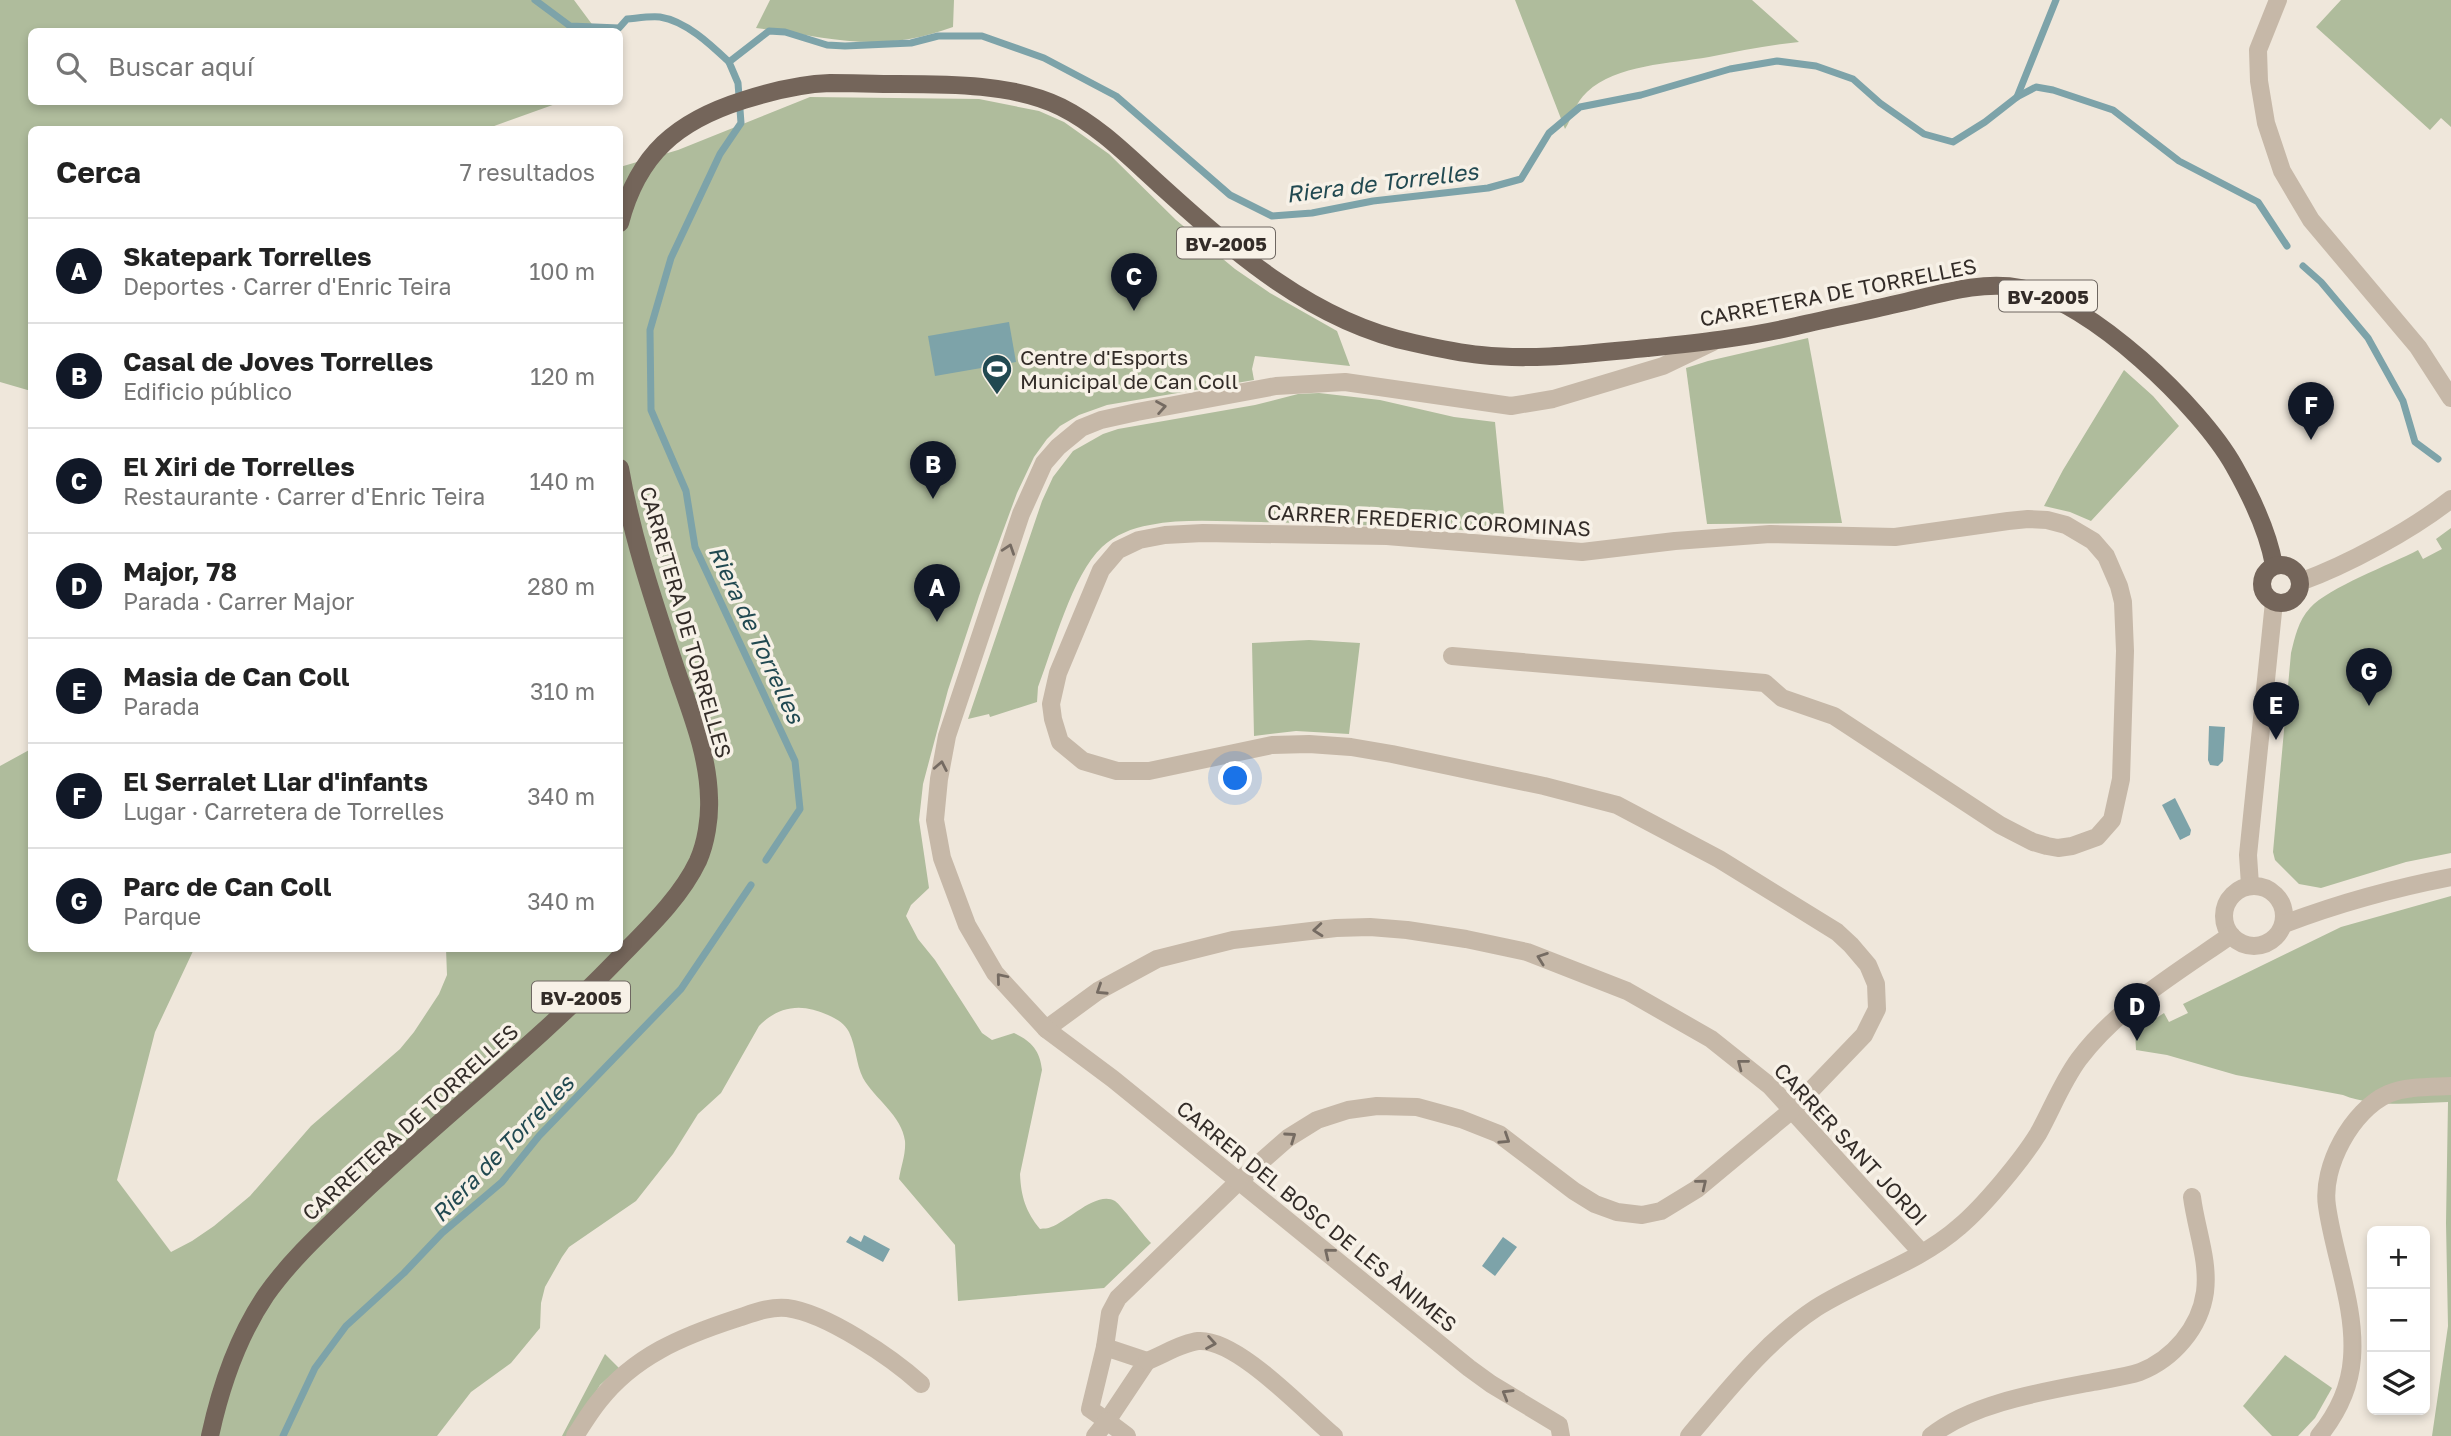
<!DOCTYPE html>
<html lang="es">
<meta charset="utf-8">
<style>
body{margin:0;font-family:"Golos Text",sans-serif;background:#f2f2f2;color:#222}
.controls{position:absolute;right:21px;bottom:21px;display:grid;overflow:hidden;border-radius:10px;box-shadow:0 4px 10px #0003}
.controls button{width:63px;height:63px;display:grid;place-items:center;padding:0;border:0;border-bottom:2px solid #e0e0e0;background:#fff;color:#222;font:35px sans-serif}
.you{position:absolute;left:1236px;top:779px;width:24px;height:24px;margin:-18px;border:5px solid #fff;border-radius:50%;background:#1a73e8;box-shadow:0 0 0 10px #1a73e833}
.badge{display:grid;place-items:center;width:46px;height:46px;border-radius:50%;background:#111827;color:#fff;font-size:23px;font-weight:700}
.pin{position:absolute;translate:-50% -58px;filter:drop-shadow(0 2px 4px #0008)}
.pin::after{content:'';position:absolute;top:37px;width:24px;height:21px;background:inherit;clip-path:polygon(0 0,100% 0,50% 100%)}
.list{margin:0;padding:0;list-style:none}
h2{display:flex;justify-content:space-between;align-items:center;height:91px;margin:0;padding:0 28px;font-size:30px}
h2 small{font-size:23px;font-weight:400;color:#767676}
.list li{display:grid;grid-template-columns:46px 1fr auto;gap:21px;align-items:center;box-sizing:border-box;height:105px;padding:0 28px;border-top:2px solid #e0e0e0}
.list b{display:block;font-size:26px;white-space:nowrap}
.list p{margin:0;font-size:23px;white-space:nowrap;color:#767676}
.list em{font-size:23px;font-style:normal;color:#767676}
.icon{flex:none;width:38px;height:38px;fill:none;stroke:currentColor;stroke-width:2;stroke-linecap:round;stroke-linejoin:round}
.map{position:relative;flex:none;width:2451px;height:1436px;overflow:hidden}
.search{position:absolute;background:#fff;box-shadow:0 4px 10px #0003;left:28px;top:28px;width:595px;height:77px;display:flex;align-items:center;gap:18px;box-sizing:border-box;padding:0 24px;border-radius:10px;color:#767676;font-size:26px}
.panel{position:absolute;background:#fff;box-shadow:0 4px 10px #0003;left:28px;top:126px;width:595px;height:826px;border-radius:10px}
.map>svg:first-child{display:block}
.green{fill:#afbc9c}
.water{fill:#7da3a9}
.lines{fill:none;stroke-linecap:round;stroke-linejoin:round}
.stream{stroke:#7da3a9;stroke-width:7}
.minor{stroke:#c6b8a8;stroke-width:18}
.major{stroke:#74655a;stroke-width:18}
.oneway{stroke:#756b62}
.labels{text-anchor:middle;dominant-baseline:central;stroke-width:7;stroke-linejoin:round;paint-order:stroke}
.shield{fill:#f7f1e7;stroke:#6e6761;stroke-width:2}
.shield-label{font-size:19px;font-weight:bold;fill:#332c28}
.street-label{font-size:21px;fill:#332c28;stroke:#f7f1e7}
.poi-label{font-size:21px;fill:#332c28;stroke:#f7f1e7;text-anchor:start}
.water-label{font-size:23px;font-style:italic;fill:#214951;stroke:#f7f1e7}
</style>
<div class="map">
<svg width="2451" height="1436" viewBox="0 0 2451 1436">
<rect width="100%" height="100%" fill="#efe7db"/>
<g class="green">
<path d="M0 0H574L597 31 32 32V102H561L486 129 32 130 31 391 0 382Z"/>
<path d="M770 0H954L953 27C877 55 832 37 756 28Z"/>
<path d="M1515 0H1752L1799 42C1769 45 1739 51 1709 57 1670 64 1617 64 1587 92 1575 103 1573 116 1565 129Z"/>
<path d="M2341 0H2451V127L2441 118 2430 130 2316 27Z"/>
<path d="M810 97 979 99 1039 111 1064 122 1109 154 1176 220 1235 269 1270 293 1337 331 1350 366 1255 356 1252 369 1254 380 1107 405 1079 415 1060 426 1047 439 1034 457 1017 493 979 596 948 690 923 784 919 820 929 888 911 905 906 916 918 939 935 960 982 1033 992 1040 1014 1033C1031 1041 1040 1050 1042 1070L1020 1174C1021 1197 1026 1212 1040 1229 1044 1228 1048 1229 1051 1227 1068 1221 1097 1190 1115 1201 1122 1206 1142 1234 1151 1243L1104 1288 958 1301 955 1245 899 1179C901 1166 906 1154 905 1141 902 1116 875 1099 863 1078 856 1064 856 1046 849 1032 844 1023 837 1019 828 1015 803 1003 779 1005 759 1026L721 1093 698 1114 673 1154 636 1201 569 1247 562 1257 545 1287 541 1303 540 1328 511 1363 471 1392 437 1436H0V766L31 749 32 948 194 949 155 1032 117 1180 171 1252 192 1241 214 1226 250 1196 311 1126 400 1049 414 1032 439 994 447 975 446 949 620 948V167L678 150Z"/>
<path d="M1808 338 1842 523 1707 524 1686 368 1708 361Z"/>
<path d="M2124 370 2153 396 2179 426 2091 521 2070 512 2044 506 2063 470Z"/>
<path d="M1319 393 1380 400 1454 417 1495 422 1506 533C1424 527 1343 524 1261 522 1225 522 1186 518 1150 525 1132 528 1115 535 1102 547 1072 575 1053 648 1038 687L1037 702 990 717 989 714 968 719 1042 501 1053 477 1073 451 1103 434 1118 429 1255 405 1298 394Z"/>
<path d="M2451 528V853L2406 862 2321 888 2299 884 2275 860 2273 852 2291 653C2295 637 2298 621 2310 608 2329 587 2390 565 2418 550L2423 559 2442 549 2436 539Z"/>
<path d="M1309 640 1360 643 1349 734 1296 731 1254 736 1252 643Z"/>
<path d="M2451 896V1436H2432L2448 1326 2446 1223 2448 1102C2414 1103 2375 1108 2343 1095L2236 1075 2167 1055 2136 1050 2135 1032 2164 1013 2169 1022 2188 1013 2183 1004 2341 927Z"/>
<path d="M605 1354 619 1368 600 1385 569 1436H562Z"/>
<path d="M2285 1355 2332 1388 2315 1418 2298 1436H2272L2243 1406Z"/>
</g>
<g class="water">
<path d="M1009 322 1016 362 935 376 928 336Z"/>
<path d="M2209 726 2225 727 2223 761 2218 766 2210 765 2208 760Z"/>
<path d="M2175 798 2191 830 2190 835 2180 840 2162 805Z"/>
<path d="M864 1235 890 1249 883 1262 846 1242 850 1236 861 1242Z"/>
<path d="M1503 1237 1517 1247 1495 1276 1482 1266Z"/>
</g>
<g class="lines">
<g class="stream">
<path d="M535 0 570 26 619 28 627 19C638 18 650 16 660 17 686 21 711 45 729 62"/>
<path d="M2017 97 2056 0"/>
<path d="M2303 266 2321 282 2368 338 2403 401 2415 442 2438 459"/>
<path d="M766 860 800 809 795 761 695 547 686 491 651 410 650 330 671 258 720 154 741 123 738 83 729 62 769 31 785 32 827 45 845 46 911 43 938 36H982L1044 58 1116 96 1230 195 1272 216 1312 213 1373 201 1488 188 1521 179 1549 133 1580 107 1641 95 1730 69 1777 61 1816 66 1853 79 1880 103 1924 134 1953 142 1985 122 2017 97 2036 87 2053 90 2113 110 2179 161 2258 202 2287 246"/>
<path d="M283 1436 315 1368 346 1326 404 1273 442 1233 502 1182 539 1136 681 989 751 885"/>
</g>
<g class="minor">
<path d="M2278 0 2258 50 2259 81 2266 123 2282 171 2311 220 2418 347 2451 398"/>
<path d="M2300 582C2347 565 2412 530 2451 499"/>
<path d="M2250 885 2248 855 2274 602"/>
<circle cx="2254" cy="916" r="30"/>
<path d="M2284 924C2339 903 2394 888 2451 877"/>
<path d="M1046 1029 1098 991 1157 959 1233 940 1336 928 1370 927 1407 930 1466 939 1527 952 1627 991 1711 1039 1770 1086 1921 1252"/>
<path d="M1105 1347 1110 1313 1118 1298 1239 1181 1288 1138 1317 1120 1348 1110 1377 1106 1417 1107 1461 1119 1499 1134 1574 1191 1595 1204 1617 1212 1642 1215 1661 1211 1697 1189 1792 1110 1864 1035 1877 1009 1876 984 1868 965 1851 945 1837 932 1719 859 1617 805 1544 786 1392 754 1351 747 1309 744 1272 745 1149 771H1117L1083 761 1060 742 1053 719 1051 704 1058 673 1101 570 1118 550 1139 540 1165 535 1203 533 1387 536 1582 552 1675 541 1770 534 1895 537 2008 521 2028 519 2047 520 2066 525 2093 541 2106 556 2119 586 2123 602 2125 651 2121 779 2112 820 2097 837 2072 846 2058 848 2047 846 2033 842 2000 825 1834 716 1782 698 1765 683 1452 656"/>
<path d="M1105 1347 1147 1361 1107 1421 1090 1409Z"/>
<path d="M1147 1361C1163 1355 1181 1343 1198 1341 1237 1338 1304 1411 1334 1436"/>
<path d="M575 1436C583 1424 590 1412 599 1401 634 1356 683 1336 735 1319 751 1314 769 1306 787 1308 826 1313 891 1357 921 1384"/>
<path d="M1095 1436 1107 1421 1127 1436"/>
<path d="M1561 1436 1559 1425 1491 1384 1469 1368 1113 1079 1046 1029 995 973 967 925 942 858 935 820 939 779 947 736 1021 514 1044 463 1058 447 1081 428 1101 420 1137 412 1276 386 1345 382 1511 406 1553 399 1663 366 1713 342"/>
<path d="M1689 1436C1728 1390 1766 1341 1816 1308 1862 1279 1918 1263 1959 1227 1983 1207 2022 1160 2038 1134 2052 1109 2062 1082 2079 1059 2118 1007 2178 972 2231 935"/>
<path d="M1931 1436C1972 1403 2041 1392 2093 1382 2108 1379 2125 1377 2140 1372 2173 1359 2200 1328 2205 1292 2209 1260 2196 1229 2192 1197"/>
<path d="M2319 1436C2337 1414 2350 1387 2352 1358 2356 1307 2334 1256 2327 1206 2321 1167 2352 1110 2388 1094 2407 1086 2430 1087 2451 1086"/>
</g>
<g class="major">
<path d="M620 223C638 154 677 121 744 100 772 91 800 84 830 83 852 83 875 84 898 84 949 84 1015 84 1061 107 1099 126 1129 157 1160 185 1234 252 1313 322 1414 343 1436 348 1459 353 1481 355 1536 361 1592 353 1647 348 1695 343 1744 338 1792 327 1826 319 1862 312 1896 304 1937 295 1980 280 2021 288 2090 300 2201 407 2234 466 2251 496 2268 532 2274 565"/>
<circle cx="2281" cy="584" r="19"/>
<path d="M210 1436C221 1385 237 1338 266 1295 292 1258 327 1227 359 1196 443 1116 535 1045 616 961 645 931 680 899 698 861 706 843 710 818 709 798 708 754 691 713 677 672 655 605 632 538 620 468"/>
</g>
</g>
<defs><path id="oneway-chevron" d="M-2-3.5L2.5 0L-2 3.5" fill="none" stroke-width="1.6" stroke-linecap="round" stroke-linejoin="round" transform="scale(1.75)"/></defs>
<g class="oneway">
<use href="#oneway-chevron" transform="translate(1161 407) rotate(-10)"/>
<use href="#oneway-chevron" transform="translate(1009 549) rotate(-71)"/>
<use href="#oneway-chevron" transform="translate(941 766) rotate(-79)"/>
<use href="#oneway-chevron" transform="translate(1318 930) rotate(175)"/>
<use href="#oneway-chevron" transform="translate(1542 958) rotate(-160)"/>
<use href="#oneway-chevron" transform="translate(1001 978) rotate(-130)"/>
<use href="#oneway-chevron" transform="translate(1101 990) rotate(147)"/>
<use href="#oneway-chevron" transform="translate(1742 1064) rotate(-142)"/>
<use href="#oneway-chevron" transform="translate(1291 1137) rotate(-35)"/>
<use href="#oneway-chevron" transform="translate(1505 1139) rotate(33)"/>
<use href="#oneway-chevron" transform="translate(1702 1184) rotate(-39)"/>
<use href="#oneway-chevron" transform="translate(1329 1253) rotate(-141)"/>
<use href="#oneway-chevron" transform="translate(1211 1343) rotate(10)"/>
<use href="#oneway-chevron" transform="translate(1507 1394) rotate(-149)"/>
</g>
<defs>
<g id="stadium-pin" transform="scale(1.575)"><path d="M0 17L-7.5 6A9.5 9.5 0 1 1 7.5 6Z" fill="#214951" stroke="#f7f1e7"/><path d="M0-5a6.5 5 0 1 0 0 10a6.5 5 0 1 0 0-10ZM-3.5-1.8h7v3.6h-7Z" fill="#fff"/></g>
</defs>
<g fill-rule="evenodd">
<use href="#stadium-pin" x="997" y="369"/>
</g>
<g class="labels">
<g class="shield">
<rect x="1177" y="227.5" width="98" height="31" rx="5"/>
<rect x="1999" y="280.5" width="98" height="31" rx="5"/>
<rect x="532" y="981.5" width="98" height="31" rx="5"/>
</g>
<g class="shield-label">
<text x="1226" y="243">BV-2005</text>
<text x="2048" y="296">BV-2005</text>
<text x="581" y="997">BV-2005</text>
</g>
<g class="street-label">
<text transform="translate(1838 292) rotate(-11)">CARRETERA DE TORRELLES</text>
<text transform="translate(1429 520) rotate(3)">CARRER FREDERIC COROMINAS</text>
<text transform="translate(686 622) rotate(74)">CARRETERA DE TORRELLES</text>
<text transform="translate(410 1122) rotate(-42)">CARRETERA DE TORRELLES</text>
<text transform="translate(1851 1144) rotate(47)">CARRER SANT JORDI</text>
<text transform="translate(1317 1216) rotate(39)">CARRER DEL BOSC DE LES ÀNIMES</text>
</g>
<g class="poi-label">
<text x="1020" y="357">Centre d'Esports<tspan x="1020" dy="24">Municipal de Can Coll</tspan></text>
</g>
<g class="water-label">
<text transform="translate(1382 182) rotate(-7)">Riera de Torrelles</text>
<text transform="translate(757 634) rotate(65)">Riera de Torrelles</text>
<text transform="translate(502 1148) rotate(-46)">Riera de Torrelles</text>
</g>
</g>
</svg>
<div class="controls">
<button>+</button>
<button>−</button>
<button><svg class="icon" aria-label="layers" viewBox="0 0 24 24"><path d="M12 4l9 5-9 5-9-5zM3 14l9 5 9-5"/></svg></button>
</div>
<div class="you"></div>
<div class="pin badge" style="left:937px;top:622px">A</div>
<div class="pin badge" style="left:933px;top:499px">B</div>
<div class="pin badge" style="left:1134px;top:311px">C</div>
<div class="pin badge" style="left:2137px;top:1041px">D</div>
<div class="pin badge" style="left:2276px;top:740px">E</div>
<div class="pin badge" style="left:2311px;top:440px">F</div>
<div class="pin badge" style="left:2369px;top:706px">G</div>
<div class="search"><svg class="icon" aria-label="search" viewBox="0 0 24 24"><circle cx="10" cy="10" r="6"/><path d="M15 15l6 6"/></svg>Buscar aquí</div>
<section class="panel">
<h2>Cerca<small>7 resultados</small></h2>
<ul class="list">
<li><span class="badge">A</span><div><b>Skatepark Torrelles</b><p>Deportes · Carrer d'Enric Teira</p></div><em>100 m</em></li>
<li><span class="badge">B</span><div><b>Casal de Joves Torrelles</b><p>Edificio público</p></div><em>120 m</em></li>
<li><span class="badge">C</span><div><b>El Xiri de Torrelles</b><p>Restaurante · Carrer d'Enric Teira</p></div><em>140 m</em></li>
<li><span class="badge">D</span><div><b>Major, 78</b><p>Parada · Carrer Major</p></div><em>280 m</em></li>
<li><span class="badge">E</span><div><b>Masia de Can Coll</b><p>Parada</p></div><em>310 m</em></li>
<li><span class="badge">F</span><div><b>El Serralet Llar d'infants</b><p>Lugar · Carretera de Torrelles</p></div><em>340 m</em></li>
<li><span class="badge">G</span><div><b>Parc de Can Coll</b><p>Parque</p></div><em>340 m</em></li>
</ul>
</section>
</div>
